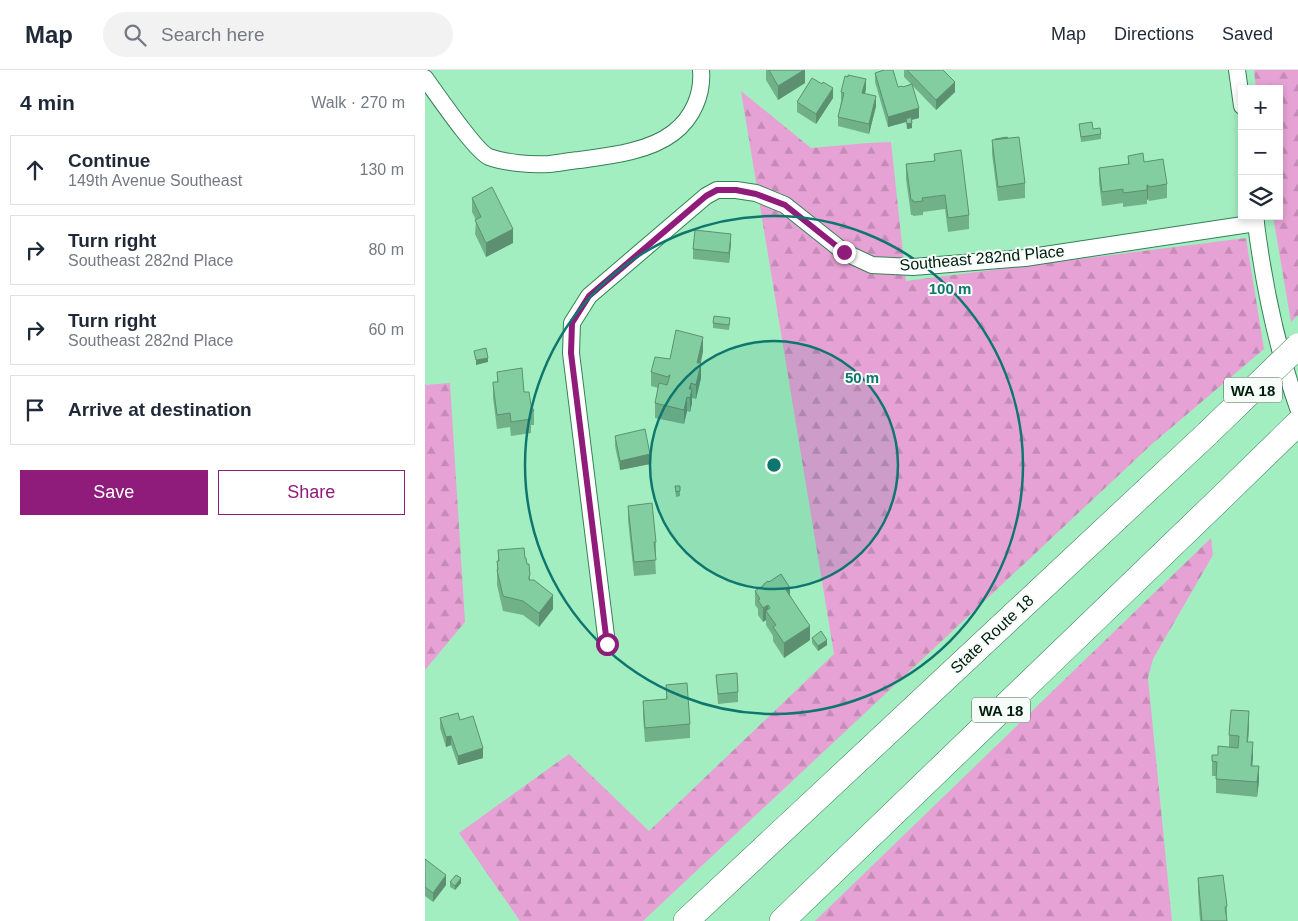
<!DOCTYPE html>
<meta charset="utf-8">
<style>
body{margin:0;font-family:Helvetica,sans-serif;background:#f2f2f3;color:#1f2937}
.controls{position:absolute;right:15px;top:15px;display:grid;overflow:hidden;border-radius:0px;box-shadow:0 2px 8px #0003}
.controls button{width:45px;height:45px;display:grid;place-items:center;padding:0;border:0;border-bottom:1px solid #e0e1e3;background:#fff;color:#1f2937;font:25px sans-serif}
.stop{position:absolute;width:15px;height:15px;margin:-11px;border:4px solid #8f1b7b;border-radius:50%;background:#fff}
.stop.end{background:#8f1b7b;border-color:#fff;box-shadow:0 1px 5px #0008}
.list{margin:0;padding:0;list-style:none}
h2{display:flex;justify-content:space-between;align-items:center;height:65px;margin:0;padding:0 20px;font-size:21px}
h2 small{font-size:16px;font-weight:400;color:#747a83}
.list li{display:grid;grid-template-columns:32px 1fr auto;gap:15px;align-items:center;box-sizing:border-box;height:70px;margin:0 10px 10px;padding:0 10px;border:1px solid #e0e1e3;border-radius:0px}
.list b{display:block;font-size:19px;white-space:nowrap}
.list p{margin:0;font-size:16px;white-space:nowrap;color:#747a83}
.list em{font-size:16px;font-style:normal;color:#747a83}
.actions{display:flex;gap:10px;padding:15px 20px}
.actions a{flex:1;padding:11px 0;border:1px solid #8f1b7b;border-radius:0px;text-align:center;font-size:18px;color:#8f1b7b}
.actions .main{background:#8f1b7b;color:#fff}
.icon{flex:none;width:28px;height:28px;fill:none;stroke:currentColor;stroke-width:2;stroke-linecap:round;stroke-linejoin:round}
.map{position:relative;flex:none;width:873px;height:851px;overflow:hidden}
header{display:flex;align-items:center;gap:30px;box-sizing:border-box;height:70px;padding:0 25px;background:#fff;border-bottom:1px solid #e0e1e3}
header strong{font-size:24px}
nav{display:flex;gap:28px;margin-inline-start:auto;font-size:18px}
.search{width:350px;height:45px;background:#f2f2f3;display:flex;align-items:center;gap:12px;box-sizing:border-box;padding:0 18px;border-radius:28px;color:#747a83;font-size:19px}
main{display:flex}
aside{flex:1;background:#fff}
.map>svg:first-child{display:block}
.forest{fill:url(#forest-firs)}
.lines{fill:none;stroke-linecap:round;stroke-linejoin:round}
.minor-casing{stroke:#358057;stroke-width:18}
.highway-casing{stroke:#358057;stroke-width:26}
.minor{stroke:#fff;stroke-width:16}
.highway{stroke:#fff;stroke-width:25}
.highway-bridge-casing{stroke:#358057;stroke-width:26;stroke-linecap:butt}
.highway-bridge{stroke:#fff;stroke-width:25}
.wall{fill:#71b18a}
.shaded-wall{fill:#5c9071}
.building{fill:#83cea1;stroke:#5c9071}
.route{stroke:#8f1b7b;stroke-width:6}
.ring{fill:none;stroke:#0f766e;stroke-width:2.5}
.labels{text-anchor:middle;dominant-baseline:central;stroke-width:4;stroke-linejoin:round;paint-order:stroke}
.shield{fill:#f6fdf9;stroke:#4a6053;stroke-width:1}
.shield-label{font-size:15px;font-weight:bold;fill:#001c0c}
.street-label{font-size:16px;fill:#001c0c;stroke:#f6fdf9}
.centre{fill:#0f766e;stroke:#f6fdf9;stroke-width:2.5}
.ring-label{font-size:15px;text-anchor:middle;font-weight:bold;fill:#0f766e;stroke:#f6fdf9;stroke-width:4;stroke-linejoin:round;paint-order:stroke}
</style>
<header>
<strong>Map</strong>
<div class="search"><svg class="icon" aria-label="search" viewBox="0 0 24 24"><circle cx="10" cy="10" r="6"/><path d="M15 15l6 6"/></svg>Search here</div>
<nav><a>Map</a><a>Directions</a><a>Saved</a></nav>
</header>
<main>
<aside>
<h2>4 min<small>Walk · 270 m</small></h2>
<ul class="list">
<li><svg class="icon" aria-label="ahead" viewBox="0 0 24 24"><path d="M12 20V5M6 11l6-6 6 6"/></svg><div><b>Continue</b><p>149th Avenue Southeast</p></div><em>130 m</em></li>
<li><svg class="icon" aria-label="right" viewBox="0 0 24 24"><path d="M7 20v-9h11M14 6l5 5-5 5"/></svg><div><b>Turn right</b><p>Southeast 282nd Place</p></div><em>80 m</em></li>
<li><svg class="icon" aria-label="right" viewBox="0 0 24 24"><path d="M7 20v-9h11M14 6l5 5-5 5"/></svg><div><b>Turn right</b><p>Southeast 282nd Place</p></div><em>60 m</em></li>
<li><svg class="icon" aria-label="arrive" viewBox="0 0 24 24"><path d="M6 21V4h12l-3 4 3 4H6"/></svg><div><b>Arrive at destination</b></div></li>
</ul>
<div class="actions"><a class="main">Save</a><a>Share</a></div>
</aside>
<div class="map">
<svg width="873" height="851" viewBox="0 0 873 851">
<defs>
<pattern id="forest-firs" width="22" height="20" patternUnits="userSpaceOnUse" patternTransform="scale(1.25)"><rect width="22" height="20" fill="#e7a2d5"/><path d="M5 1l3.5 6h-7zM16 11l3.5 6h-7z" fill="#c48bb6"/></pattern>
</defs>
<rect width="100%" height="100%" fill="#a3eec0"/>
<g class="forest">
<path d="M829 0H873V245L866 252 848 146H854V19H831Z"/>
<path d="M316 21 386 78 443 73 466 72 481 211 821 168 839 279 727 374 218 851H95L34 763 144 684 224 761 409 584Z"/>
<path d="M25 313 40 552 0 600V315Z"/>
<path d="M786 468 788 485 728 589 723 608 747 851H390Z"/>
</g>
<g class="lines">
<g class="minor-casing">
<g id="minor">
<path d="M812 0 817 36"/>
<path d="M0 8C11 23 51 82 64 87 81 93 106 95 124 94 134 93 144 91 154 90 184 86 223 82 248 63 268 48 278 24 276 0"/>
<path d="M830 146C838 211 851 276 873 338"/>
<path d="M182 574 146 283 147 253 164 226 281 126 292 120H311L331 123 360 135 419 182 447 195 488 197 600 188 831 153"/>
</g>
</g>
<g class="highway-casing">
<g id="highway">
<path d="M261 851 783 363"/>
<path d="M357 851 796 428 873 353"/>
</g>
</g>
<use href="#minor" class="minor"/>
<use href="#highway" class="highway"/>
<g class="highway-bridge-casing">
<path id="highway-bridge" d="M783 363 873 276"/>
</g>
<use href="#highway-bridge" class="highway-bridge"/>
</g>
<g class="wall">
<path d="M341 0H380V13L353 30 341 10Z"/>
<path d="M479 0H518L530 22 511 40 487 15 494 48 487 50V58L482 59 481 52 463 57 450 12V3L473 17H478L486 14 479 7Z"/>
<path d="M441 19 440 24 451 36 444 64 413 56V47L416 32V22Z"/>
<path d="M408 28 391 54 372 42V32Z"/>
<path d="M654 54 668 59 676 64V69L656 72Z"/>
<path d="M567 70 600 113V128L573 131 567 84Z"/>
<path d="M509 84 544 145V159L523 162 520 139 498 142V145L488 146V145H486L481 109V94L509 91Z"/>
<path d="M703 86 742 114V128L724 131 723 129 722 130V134L698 137V133L677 136 674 112V98L703 94Z"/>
<path d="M47 128 88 173 61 187 50 164 51 150 47 142Z"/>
<path d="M306 173 304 193 268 189V179Z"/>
<path d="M288 253H305L304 260 288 258Z"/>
<path d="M278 281 276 293V308L271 329 267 328V333L265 342 262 341 259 354 230 348V333L233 318 226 316V302L245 289Z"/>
<path d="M72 302 99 322 109 341V355H106V363L86 366 85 357 72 359 68 328V314L72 312Z"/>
<path d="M190 366 225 394 195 400 190 376Z"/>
<path d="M250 416 255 421V426L251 427Z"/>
<path d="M203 436 231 472V486H230L231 504 209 506 203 450Z"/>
<path d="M73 480 100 488 105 505V510L128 539 114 557 98 545 78 541 72 515V491H73Z"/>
<path d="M339 514 365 525 385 570 359 588 348 571V566L341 555V550L338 552 333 545V539L330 535V521L339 515Z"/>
<path d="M387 568 402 575 393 581 387 573Z"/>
<path d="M291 605 313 622V632L293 634Z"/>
<path d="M241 615 265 654V668L220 672 218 646V631L241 629Z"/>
<path d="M15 648 35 650 58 688 33 695 26 675 21 677 15 658Z"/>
<path d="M824 655 823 672 828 687 827 696 834 711 832 727 791 723V706H787V691L793 685 804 677V665Z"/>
<path d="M0 789 21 815 8 832 0 826Z"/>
<path d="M773 808 802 836V851H775L773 822Z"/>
<path d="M25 812 36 813 30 820 25 817Z"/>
</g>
<g class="shaded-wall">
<path d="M379 0H380V13L353 30V16Z"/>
<path d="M441 9V19L437 33V23Z"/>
<path d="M530 12V22L511 40V30Z"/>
<path d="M408 18V28L391 54V44Z"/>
<path d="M451 26V36L444 64V54Z"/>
<path d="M494 38V48L481 51V49V52L463 57V47Z"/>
<path d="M487 53V58L482 59V54Z"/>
<path d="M722 115H723V129L722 130Z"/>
<path d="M88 159V173L61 187V173Z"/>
<path d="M306 164V173L304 193V183Z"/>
<path d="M278 267V281L272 307V293Z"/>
<path d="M63 288V292L51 295V290Z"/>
<path d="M276 293V308L271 329V315Z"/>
<path d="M266 313V325L267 319V333L265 342V328L264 319Z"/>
<path d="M262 327V341L259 354V340Z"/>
<path d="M225 384V394L195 400V391Z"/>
<path d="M365 518V532L361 520Z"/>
<path d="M128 525V539L114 557V543Z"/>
<path d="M343 535V543L341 541V550L338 552V538Z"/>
<path d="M385 556V570L359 588V573Z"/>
<path d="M402 570V575L393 581V576Z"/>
<path d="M824 641V655L822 686V672Z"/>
<path d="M26 666V675L21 677V667Z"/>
<path d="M828 672V687L826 710V696Z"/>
<path d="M58 678V688L33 695V686Z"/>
<path d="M834 696V711L832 727V712Z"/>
<path d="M21 805V815L8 832V823Z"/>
<path d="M36 808V813L30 820V816Z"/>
</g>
<g class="building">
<path d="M344 0H379L353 16Z"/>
<path d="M459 0H468L473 17 477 16 478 17 487 14 494 38 463 47 450 3Z"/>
<path d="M482 0H518L530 12 511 30Z"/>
<path d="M423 5 441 9 437 23 451 26 444 54 413 47 419 23 416 22 420 6 423 7Z"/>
<path d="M387 8 397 14 398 12 408 18 391 44 372 32Z"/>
<path d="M486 47 487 53 482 54 481 49Z"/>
<path d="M667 52 668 59 675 58 676 64 656 67 654 54Z"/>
<path d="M582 67 583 68 570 70V69Z"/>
<path d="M594 67 600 113 573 117 567 70Z"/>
<path d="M536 80 544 145 523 148 520 125 497 128 498 131 488 132V130H486L481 94 510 91 509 84Z"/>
<path d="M718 83 719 92 738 89 742 114 724 117 723 115H722V120L698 123V119L677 122 674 98 704 94 703 86Z"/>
<path d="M67 117 88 159 61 173 50 150 56 147 47 128Z"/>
<path d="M270 160 306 164 304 183 268 179Z"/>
<path d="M289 246 305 248 304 255 288 253Z"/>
<path d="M251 260 278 267 272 293H276L271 315 266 313 264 319H267L265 328 262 327 259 340 230 333 234 313 242 315 245 305H244L243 307 226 302 230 287 245 289Z"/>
<path d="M61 278 63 288 51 290 49 281Z"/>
<path d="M97 298 99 322H104L106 335 109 341H105L106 349 86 352 85 343 72 345 68 314V312H73L72 302Z"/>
<path d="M220 359 225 384 195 391 190 366Z"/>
<path d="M250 416H255V421L251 422Z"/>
<path d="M227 433 231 472H229L231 490 209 492 203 436Z"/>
<path d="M99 478 100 488H101L102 494H104L105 505 104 506V510H109L128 525 114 543 98 531 78 526 72 500H73L72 491H74L73 480Z"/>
<path d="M356 504 365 518 361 520 385 556 359 573 348 557 351 555 341 541 345 538 343 535 338 538 333 530 335 529 330 521 339 515V514L343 511 344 512Z"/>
<path d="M396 561 402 570 393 576 387 568Z"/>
<path d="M312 603 313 622 293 624 291 605Z"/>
<path d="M262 613 265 654 220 658 218 631 242 629 241 615Z"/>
<path d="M806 640 824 641 822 672H828L826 696H834L832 712 791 709 792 692 787 691V685H793V676L813 678 814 666 804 665Z"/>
<path d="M33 643 35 650 48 646 58 678 33 686 26 666 21 667 15 648Z"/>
<path d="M0 789 21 805 8 823 0 817Z"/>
<path d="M31 805 36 808 30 816 25 812Z"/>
<path d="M798 805 802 836 800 837 802 851H777L773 808Z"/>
</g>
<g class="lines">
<path class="route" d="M182 574 146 283 147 253 164 226 281 126 292 120H311L331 124 360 135 419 182"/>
</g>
<circle cx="349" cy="395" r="124" fill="#0f766e" fill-opacity=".12"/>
<g class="ring">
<circle cx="349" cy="395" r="124"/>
<circle cx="349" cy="395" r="249"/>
</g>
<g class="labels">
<g class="shield">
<rect x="799" y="307.5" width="58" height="25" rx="4"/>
<rect x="547" y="627.5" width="58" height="25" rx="4"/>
</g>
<g class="shield-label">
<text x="828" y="320">WA 18</text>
<text x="576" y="640">WA 18</text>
</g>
<g class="street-label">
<text transform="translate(557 188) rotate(-5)">Southeast 282nd Place</text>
<text transform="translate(567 564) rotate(-43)">State Route 18</text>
</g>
</g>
<circle cx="349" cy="395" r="8" class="centre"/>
<g class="ring-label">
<text x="525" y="224">100 m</text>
<text x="437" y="313">50 m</text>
</g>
</svg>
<div class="controls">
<button>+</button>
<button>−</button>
<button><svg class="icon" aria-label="layers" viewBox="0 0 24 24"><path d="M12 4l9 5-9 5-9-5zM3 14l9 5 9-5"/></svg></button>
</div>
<div class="stop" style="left:182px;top:574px"></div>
<div class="stop end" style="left:419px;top:182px"></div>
</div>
</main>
